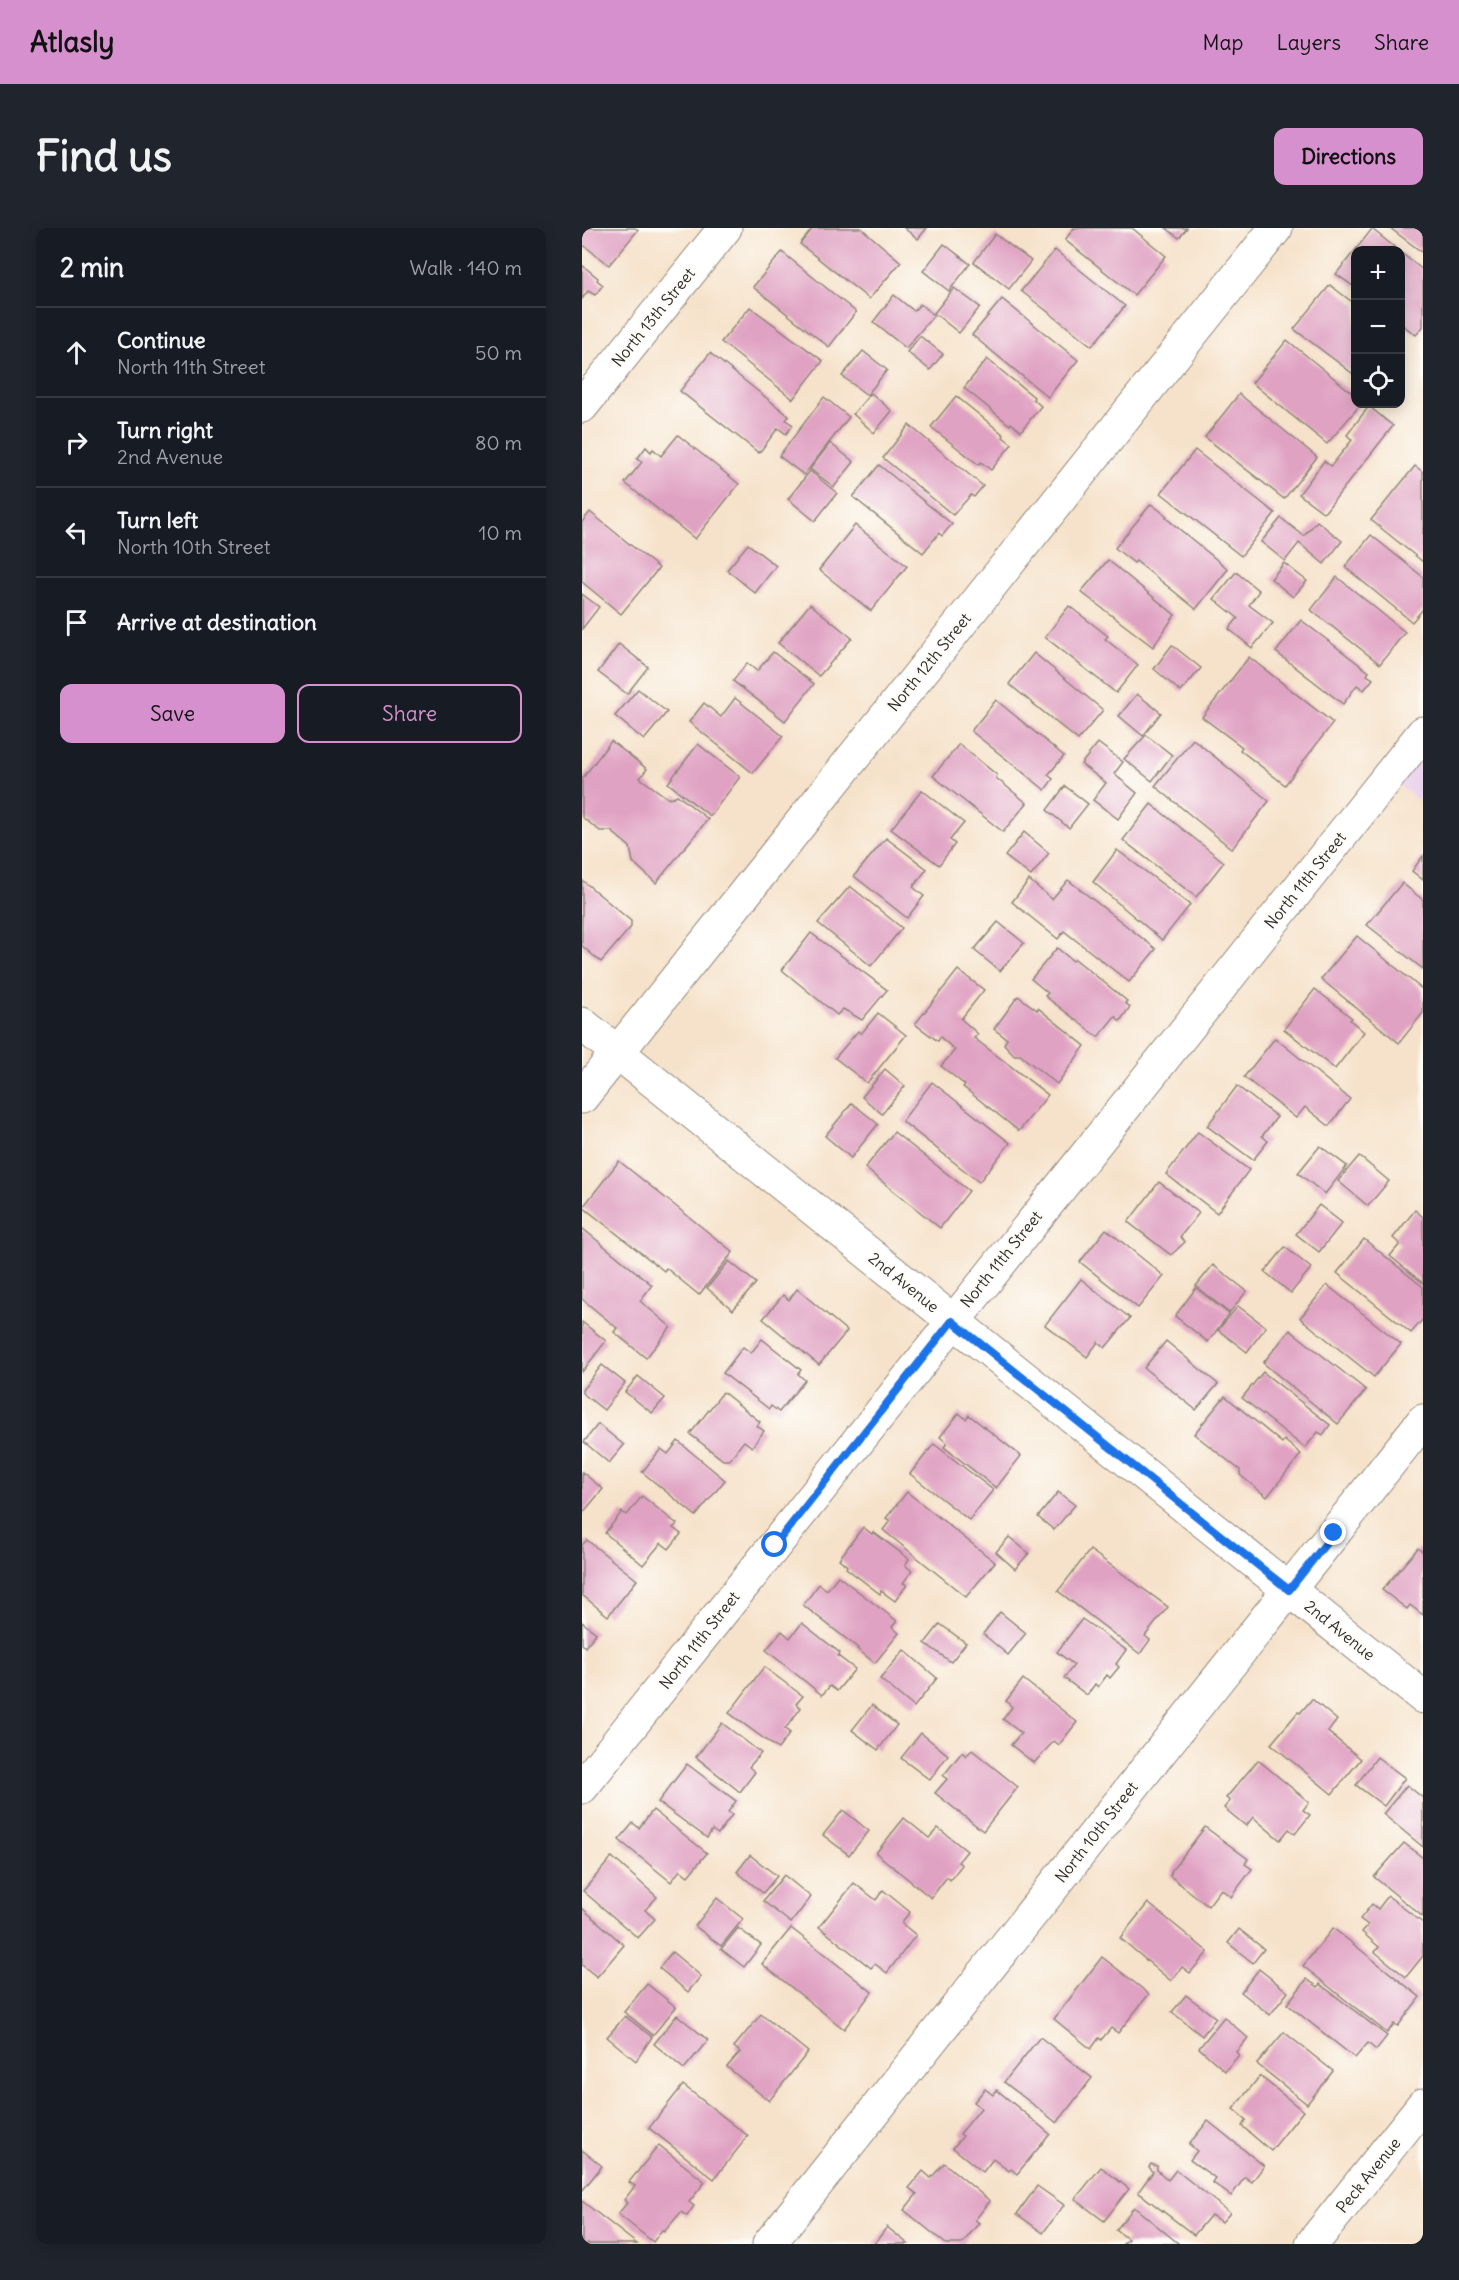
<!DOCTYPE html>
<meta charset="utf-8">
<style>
body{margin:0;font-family:Delius,sans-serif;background:#20242c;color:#f1f3f6}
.controls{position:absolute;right:18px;top:18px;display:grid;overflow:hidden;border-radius:12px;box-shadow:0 3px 15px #0003}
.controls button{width:54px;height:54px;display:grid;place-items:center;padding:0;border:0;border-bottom:2px solid #363941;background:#171b24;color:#f1f3f6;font:30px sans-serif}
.stop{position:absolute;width:18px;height:18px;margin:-14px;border:4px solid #1a73e8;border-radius:50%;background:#fff}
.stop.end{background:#1a73e8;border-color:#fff;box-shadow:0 2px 6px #0008}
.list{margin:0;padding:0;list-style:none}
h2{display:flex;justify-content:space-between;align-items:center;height:78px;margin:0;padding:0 24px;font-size:26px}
h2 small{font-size:20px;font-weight:400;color:#9ea1a6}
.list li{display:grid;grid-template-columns:39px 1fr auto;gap:18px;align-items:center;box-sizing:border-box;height:90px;padding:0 24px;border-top:2px solid #363941}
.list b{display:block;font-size:22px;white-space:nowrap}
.list p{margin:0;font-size:20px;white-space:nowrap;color:#9ea1a6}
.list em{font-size:20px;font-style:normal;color:#9ea1a6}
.actions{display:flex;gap:12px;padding:18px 24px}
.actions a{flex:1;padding:14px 0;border:2px solid #d690ce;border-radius:12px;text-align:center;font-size:21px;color:#d690ce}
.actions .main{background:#d690ce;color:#111}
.icon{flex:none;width:33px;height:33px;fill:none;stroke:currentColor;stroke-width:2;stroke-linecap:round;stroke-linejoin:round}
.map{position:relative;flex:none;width:841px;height:2016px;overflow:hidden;border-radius:12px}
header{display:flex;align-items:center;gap:36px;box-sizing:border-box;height:84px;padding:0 30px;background:#d690ce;color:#111}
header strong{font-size:28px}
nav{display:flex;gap:33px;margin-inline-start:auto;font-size:21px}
.intro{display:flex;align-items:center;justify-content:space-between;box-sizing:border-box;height:144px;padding:0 36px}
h1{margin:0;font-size:42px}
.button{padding:15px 27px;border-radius:12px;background:#d690ce;color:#111;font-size:21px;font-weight:700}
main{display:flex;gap:36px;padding:0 36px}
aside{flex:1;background:#171b24;border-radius:12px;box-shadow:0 3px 15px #0003}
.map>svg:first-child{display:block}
.built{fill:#ead1ed}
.building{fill:#e0a2c3}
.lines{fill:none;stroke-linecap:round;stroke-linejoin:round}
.minor-casing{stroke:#90867a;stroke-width:35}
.minor{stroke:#fff;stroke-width:33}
.route{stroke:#1a73e8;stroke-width:8}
.labels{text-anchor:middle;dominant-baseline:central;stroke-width:4.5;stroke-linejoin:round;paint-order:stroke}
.street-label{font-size:16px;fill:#2b2b2b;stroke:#fdfcf7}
</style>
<header>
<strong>Atlasly</strong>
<nav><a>Map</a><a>Layers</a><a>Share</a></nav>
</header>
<div class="intro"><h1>Find us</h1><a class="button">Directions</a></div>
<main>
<aside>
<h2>2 min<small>Walk · 140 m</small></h2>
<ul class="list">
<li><svg class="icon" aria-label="ahead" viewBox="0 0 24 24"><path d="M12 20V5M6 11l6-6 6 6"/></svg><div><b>Continue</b><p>North 11th Street</p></div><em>50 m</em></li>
<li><svg class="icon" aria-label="right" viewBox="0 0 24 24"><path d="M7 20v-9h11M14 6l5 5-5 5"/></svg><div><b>Turn right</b><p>2nd Avenue</p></div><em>80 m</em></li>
<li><svg class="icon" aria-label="left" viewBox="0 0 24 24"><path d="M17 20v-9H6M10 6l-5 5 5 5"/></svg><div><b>Turn left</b><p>North 10th Street</p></div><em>10 m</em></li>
<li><svg class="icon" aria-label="arrive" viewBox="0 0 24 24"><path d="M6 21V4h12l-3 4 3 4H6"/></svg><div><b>Arrive at destination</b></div></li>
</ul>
<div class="actions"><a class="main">Save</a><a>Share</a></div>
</aside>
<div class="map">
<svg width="841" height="2016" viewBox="0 0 841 2016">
<rect width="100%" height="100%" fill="#fdfcf7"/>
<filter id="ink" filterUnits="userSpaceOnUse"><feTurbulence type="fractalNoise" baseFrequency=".0167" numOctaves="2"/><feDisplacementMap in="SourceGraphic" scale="12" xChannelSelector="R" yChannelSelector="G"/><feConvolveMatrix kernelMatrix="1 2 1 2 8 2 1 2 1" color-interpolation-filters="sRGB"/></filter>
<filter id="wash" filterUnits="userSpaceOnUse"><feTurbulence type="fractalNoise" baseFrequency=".008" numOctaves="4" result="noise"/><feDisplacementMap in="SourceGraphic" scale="24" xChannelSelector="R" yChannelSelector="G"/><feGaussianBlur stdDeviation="1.35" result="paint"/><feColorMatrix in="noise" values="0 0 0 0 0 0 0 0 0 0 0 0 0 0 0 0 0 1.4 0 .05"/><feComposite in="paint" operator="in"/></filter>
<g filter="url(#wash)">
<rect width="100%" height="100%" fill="#f6e2ca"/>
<path class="built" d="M841 518V576L813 554Z"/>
<g id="blocks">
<g class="building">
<path d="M0 0H53L56 2 27 37 0 16Z"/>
<path d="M231 0H279L319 34 287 71 218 16Z"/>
<path d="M322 0H345L336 11Z"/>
<path d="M492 0H550L584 28 552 67 483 12Z"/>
<path d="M584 0H605L597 10Z"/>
<path d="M808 0H841V25Z"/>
<path d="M790 1 816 22H774V60L754 46Z"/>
<path d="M413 6 449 33 427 61 392 34Z"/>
<path d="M362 16 388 36 367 63 341 43Z"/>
<path d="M473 22 543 78 510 118 439 63Z"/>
<path d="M200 24 274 84 247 119 171 59Z"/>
<path d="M818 24 841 42V99L834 107 818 95Z"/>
<path d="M0 37 16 50 15 52 21 57 13 67 6 63 0 71Z"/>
<path d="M748 57 774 77V148L712 101Z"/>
<path d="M372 60 398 79 377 105 352 85Z"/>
<path d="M312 67 332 83 338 76 352 87 324 120 291 94Z"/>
<path d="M420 71 496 132 466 169 390 107Z"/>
<path d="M168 79 241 133 211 171 139 114Z"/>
<path d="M338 108 361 126 348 142 325 124Z"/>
<path d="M705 112 774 168V176H779L745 216 670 155Z"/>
<path d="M281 123 305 142 285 167 260 148Z"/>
<path d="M128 125 207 188 204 192 211 197 204 206 196 200 177 225 98 163Z"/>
<path d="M405 131 452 169 451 171 459 178 439 203 429 195 428 197 382 160Z"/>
<path d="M289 165 310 183 292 205 271 186Z"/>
<path d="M657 166 735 229 702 271 623 209Z"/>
<path d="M374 168 422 207 421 209 430 216 409 242 399 234 397 237 349 199Z"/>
<path d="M242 169 267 189 222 247 197 228Z"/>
<path d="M787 178 811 198 742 285 717 266 742 233 749 238 770 212 765 207Z"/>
<path d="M327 197 401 258 392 269 389 267 371 287 301 230Z"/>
<path d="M96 207 157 256 113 311 43 255 60 234 55 231 64 219 69 224 71 221 79 228Z"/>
<path d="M248 215 272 234 252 259 228 241Z"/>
<path d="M613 222 693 285 659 328 579 265Z"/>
<path d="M297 237 370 296 360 308 357 305 341 325 271 269Z"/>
<path d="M833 238 841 244V334L789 292Z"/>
<path d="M228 243 255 265 233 293 206 271Z"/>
<path d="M569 276 585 288 584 290 646 341 614 381 554 333 552 335 533 320Z"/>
<path d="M8 284 77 340 39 386 0 354V294Z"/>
<path d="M699 290 722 308 735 293 760 313 742 336 717 315 703 333 679 314Z"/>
<path d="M273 297 325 338 289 383 237 342Z"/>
<path d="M789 307 841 349V381L830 394 763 339Z"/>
<path d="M166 316 194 338 173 365 145 342Z"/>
<path d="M526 332 593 387 571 419 499 364Z"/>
<path d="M702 335 725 353 711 369 689 351Z"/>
<path d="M654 344 677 363 667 377 691 395 670 420 647 401 656 390 632 371Z"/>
<path d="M755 349 823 404 798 436 729 382Z"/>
<path d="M0 366 17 379 0 401Z"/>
<path d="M228 376 270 410 237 448 196 415Z"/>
<path d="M487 378 526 408 523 411 556 437 534 465 463 409Z"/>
<path d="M719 392 787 444 785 447 791 451 782 462 775 457 761 476 694 424Z"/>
<path d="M37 416 66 439 45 466 16 444Z"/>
<path d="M590 417 619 440 599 464 572 441Z"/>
<path d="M191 424 232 456 203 493 151 453 165 435 175 443Z"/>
<path d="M452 425 521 482 496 512 427 456Z"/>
<path d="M667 429 751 495 703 557 658 522 660 519 620 489Z"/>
<path d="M56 461 85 484 62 512 33 488Z"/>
<path d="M555 466 579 485 561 508 537 488Z"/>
<path d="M153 470 201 508 171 545 107 494 122 475 139 489Z"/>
<path d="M414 472 482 528 466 547 471 551 463 562 389 503Z"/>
<path d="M564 507 590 527 570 553 542 531Z"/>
<path d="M611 511 687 573 650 621 573 558Z"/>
<path d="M29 513 65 541 58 550 87 571 95 567 126 591 74 655 51 634 48 619 29 603H18L0 589V551Z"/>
<path d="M516 515 541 534 532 546 555 565 536 591 511 572 524 555 499 536Z"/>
<path d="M116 516 158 549 128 588 86 555Z"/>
<path d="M377 516 415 547 414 550 445 575 421 604 351 548Z"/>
<path d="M483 558 506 576 487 600 465 582Z"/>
<path d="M340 562 382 595 368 612 373 616 357 637 309 601Z"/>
<path d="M569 576 642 634 614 669 541 612Z"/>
<path d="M442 604 467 625 449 648 423 628Z"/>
<path d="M304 610 345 641 331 659 342 668 325 690 272 648Z"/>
<path d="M535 622 608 677 580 712 511 654Z"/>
<path d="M841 628V652L830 643Z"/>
<path d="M0 652 49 693V699L19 734 0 718Z"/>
<path d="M447 652 470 671 486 652 574 721 547 754 482 703 476 711 430 674Z"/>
<path d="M820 655 841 672V741L785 697Z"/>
<path d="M268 658 320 700 289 738 236 695Z"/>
<path d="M416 694 442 715 418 743 392 722Z"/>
<path d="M229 705 305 762 280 792 261 781 255 787 200 742Z"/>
<path d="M775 708 841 762V785L817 815 739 751Z"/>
<path d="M475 720 491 733 493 731 545 773 543 775 548 779 538 793 533 788 516 809 463 768 466 765 449 751Z"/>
<path d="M376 742 402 762 379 791 396 806 392 810 466 867 437 903 381 859 383 857 359 838 373 822 358 809 356 813 333 796Z"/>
<path d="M733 761 770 790 768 792 782 804 753 841 702 801Z"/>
<path d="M436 768 455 782 456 780 503 818 475 856 438 827H432L422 816 425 811 412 801Z"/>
<path d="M296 785 324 807 285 855 253 830 276 803 279 806Z"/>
<path d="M693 810 768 871 747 898 723 879 714 890 662 849Z"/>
<path d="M303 841 323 858 300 886 280 869Z"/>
<path d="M350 854 428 915 397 954 320 893Z"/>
<path d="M655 858 695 889 680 908 686 913 671 932 625 898Z"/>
<path d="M270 875 296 896 269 930 243 908Z"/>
<path d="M312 904 387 963 358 1000 283 940Z"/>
<path d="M616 904 667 942 635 985 584 946Z"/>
<path d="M738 918 765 938 743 966 716 945Z"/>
<path d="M777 928 807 953 786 978 756 953Z"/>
<path d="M37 933 151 1024 117 1067 84 1040 82 1043 1 979Z"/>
<path d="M577 954 617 985 598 1009 603 1014 589 1027 546 994Z"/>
<path d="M737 977 760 995 737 1024 714 1006Z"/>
<path d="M833 982 841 989V1055L808 1028 818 1016 811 1010Z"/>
<path d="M0 1000 70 1057 58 1073 89 1099 64 1130 32 1104 35 1100 0 1071Z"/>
<path d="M524 1001 582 1048 556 1080 498 1034Z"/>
<path d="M782 1011 841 1059V1091L829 1105 755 1045Z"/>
<path d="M703 1019 729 1040 709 1065 683 1044Z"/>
<path d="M147 1033 174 1055 151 1082 125 1060Z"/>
<path d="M631 1037 665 1063 647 1085 614 1058Z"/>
<path d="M499 1051 548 1090 523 1120 516 1114 505 1129 463 1097Z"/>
<path d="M745 1057 819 1116 792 1149 718 1090Z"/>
<path d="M614 1060 647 1086 626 1114 593 1088Z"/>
<path d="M215 1061 265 1103 237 1137 181 1091 201 1067 207 1072Z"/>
<path d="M656 1078 684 1099 665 1124 636 1102Z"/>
<path d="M0 1094 24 1113 0 1144Z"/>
<path d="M708 1102 784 1162 756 1196 681 1135Z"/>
<path d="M180 1111 219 1142 216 1146 223 1152 197 1184 189 1178 187 1181 141 1145 161 1119 169 1125Z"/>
<path d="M584 1113 636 1156 614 1182 562 1140Z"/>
<path d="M20 1137 43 1155 22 1182 0 1165V1162Z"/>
<path d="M681 1144 748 1197 741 1207 736 1204 723 1220 660 1170Z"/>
<path d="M56 1148 83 1170 70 1185 43 1164Z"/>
<path d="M141 1164 178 1194 175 1198 182 1203 170 1219 162 1213 147 1232H141L108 1206Z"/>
<path d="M643 1168 700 1215 702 1212 719 1226 685 1269 658 1247V1242L612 1206Z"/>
<path d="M377 1185 384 1191 387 1187 439 1228 414 1260 362 1219 365 1215 358 1209Z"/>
<path d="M16 1196 42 1217 27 1235 2 1214Z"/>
<path d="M96 1213 143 1252 114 1288 60 1244 79 1221 86 1226Z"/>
<path d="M352 1216 411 1262 387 1292 328 1246Z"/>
<path d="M0 1244 21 1261 0 1286Z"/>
<path d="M325 1264 413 1334 384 1369 301 1302 308 1293 304 1290Z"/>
<path d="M476 1264 493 1277 472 1302 456 1289Z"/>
<path d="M60 1268 95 1296 91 1300 99 1306 87 1321 79 1315 61 1337 23 1305 40 1284 45 1287Z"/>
<path d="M281 1299 290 1306 291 1304 327 1331 323 1337 330 1343 321 1355 325 1357 313 1373 299 1363 298 1366 264 1340 265 1338 257 1331Z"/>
<path d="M427 1309 447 1325 433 1341 414 1324Z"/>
<path d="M5 1312 55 1352 26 1388 0 1367V1317Z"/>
<path d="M836 1320 841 1324V1387L828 1377 825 1381 800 1362Z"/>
<path d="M508 1322 586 1379 563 1408 568 1412 558 1426 476 1363Z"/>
<path d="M256 1348 315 1393 310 1399 317 1405 293 1435 275 1421 276 1420 221 1377 237 1356 245 1362Z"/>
<path d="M418 1384 444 1405 426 1427 401 1406Z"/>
<path d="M500 1391 544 1422 534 1436 537 1439 528 1450 525 1447 516 1459 513 1456 505 1467 482 1450 492 1437 475 1424Z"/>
<path d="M0 1394 14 1405 3 1419 0 1416Z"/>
<path d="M220 1395 258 1425 256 1428 273 1441 255 1463 248 1458 240 1467 184 1422 200 1403 208 1410Z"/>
<path d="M358 1396 384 1415 369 1434 343 1415Z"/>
<path d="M322 1422 355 1450 332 1479 298 1451Z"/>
<path d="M182 1439 221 1468 214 1476 219 1480 203 1501 208 1505 196 1521 147 1485Z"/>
<path d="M441 1451 495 1494 477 1517 472 1513 452 1535 429 1517 439 1505 421 1491 430 1479 424 1473Z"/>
<path d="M730 1471 755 1492 746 1504 779 1531 750 1566 689 1516 716 1484 718 1485Z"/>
<path d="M290 1477 315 1497 296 1522 270 1502Z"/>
<path d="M140 1495 179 1525 167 1539 173 1544 158 1564 114 1529Z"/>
<path d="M339 1505 366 1527 348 1552 319 1530Z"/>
<path d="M390 1522 436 1559 401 1603 353 1565 365 1551 361 1548 380 1524 384 1528Z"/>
<path d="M795 1529 823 1550 802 1578 774 1557Z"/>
<path d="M676 1532 727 1574 721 1582 728 1587 713 1606 707 1601 698 1612 671 1589 664 1598 642 1580 648 1573 644 1570Z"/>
<path d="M105 1536 154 1573 146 1584 150 1587 136 1606 130 1602 125 1610 76 1574Z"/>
<path d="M825 1557 841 1570V1619L801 1586Z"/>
<path d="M71 1582 125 1625 106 1648 98 1642 89 1654 37 1612 51 1595 57 1600Z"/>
<path d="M261 1582 287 1603 267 1627 241 1607Z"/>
<path d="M322 1590 347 1610 356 1600 385 1623 376 1634 380 1637 368 1652 365 1649 349 1670 294 1625Z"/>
<path d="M623 1599 666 1631 663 1636 670 1641 649 1669 639 1661 626 1678 588 1648 590 1642Z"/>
<path d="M822 1615 841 1630V1689L792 1649Z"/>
<path d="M168 1627 195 1648 181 1665 155 1644Z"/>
<path d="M30 1629 75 1669 63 1682 73 1691 56 1710 1 1663Z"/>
<path d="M202 1647 229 1669 209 1695 181 1673Z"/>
<path d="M272 1655 294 1672 301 1662 328 1684 319 1695 334 1707 305 1745 293 1736 289 1740 237 1699Z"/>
<path d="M806 1668 841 1695V1728L824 1749 793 1724 797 1719 780 1704 786 1697 778 1691 790 1676 796 1681Z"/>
<path d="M135 1670 161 1691 139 1718 113 1698Z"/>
<path d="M566 1675 626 1724 608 1745 600 1739 589 1753 538 1710Z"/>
<path d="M0 1680 42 1717 15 1749 0 1737Z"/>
<path d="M156 1700 179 1717 162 1739 139 1721Z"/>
<path d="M209 1700 290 1764 262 1801 180 1736Z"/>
<path d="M751 1700 838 1769 816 1798 812 1796 805 1805 721 1738Z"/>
<path d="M657 1701 682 1721 671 1735 646 1715Z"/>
<path d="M90 1724 119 1748 106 1764 77 1740Z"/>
<path d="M520 1729 567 1766 536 1805 529 1800 519 1812 517 1810 509 1821 472 1791Z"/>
<path d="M677 1741 706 1764 688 1787 659 1764Z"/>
<path d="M725 1751 736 1759 738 1756 805 1808 794 1822 786 1815 773 1830 705 1776Z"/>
<path d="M65 1756 94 1779 71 1807 42 1784Z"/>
<path d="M604 1767 634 1790 620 1808 590 1784Z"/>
<path d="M179 1786 226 1824 187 1873 145 1839 158 1824 152 1819Z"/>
<path d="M95 1787 126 1812 102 1841 72 1816Z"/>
<path d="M43 1788 70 1809 54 1833 25 1809Z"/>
<path d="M642 1789 666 1810 654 1824 657 1827 643 1843 617 1820Z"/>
<path d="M702 1804 751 1843 725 1876 675 1836Z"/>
<path d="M458 1809 510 1850 475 1895 422 1854Z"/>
<path d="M678 1848 721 1883 689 1923 660 1898 664 1892 651 1881Z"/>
<path d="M101 1857 166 1908 132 1951 67 1900Z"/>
<path d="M403 1861 411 1867 415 1862 468 1906 435 1946 429 1941 427 1943 411 1931 401 1944 371 1920 381 1908 378 1906 399 1880 392 1874Z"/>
<path d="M626 1893 682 1938 670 1954 663 1949 649 1968 630 1954 633 1950 608 1932 615 1923 607 1916Z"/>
<path d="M77 1917 123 1954 107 1974 112 1978 105 1988 99 1984 82 2004 80 2002 71 2014 36 1986 45 1975 42 1972 53 1958 47 1954Z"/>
<path d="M0 1922 20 1938 0 1963Z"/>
<path d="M362 1935 408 1973 393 1992 397 1995 380 2016H364L322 1982 335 1966 327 1960 341 1943 349 1950Z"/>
<path d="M569 1936 575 1938V1942L586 1952 594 1942 648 1985 640 1994 629 1987 612 2007 556 1964 571 1944 567 1939Z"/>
<path d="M519 1939 547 1961 522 1993 493 1971Z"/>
<path d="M455 1958 482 1977 461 2005 435 1986Z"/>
<path d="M0 1973 55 2016H0Z"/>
<path d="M552 1979 597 2016H541L546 2011 534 2002Z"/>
<path d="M305 1999 326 2016H292Z"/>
</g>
</g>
</g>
<g filter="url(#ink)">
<use href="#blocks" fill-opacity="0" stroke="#90867a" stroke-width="1.5"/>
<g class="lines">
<g class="minor-casing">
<g id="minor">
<path d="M0 178 143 0"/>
<path d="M0 796 841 1469"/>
<path d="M0 869 694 0"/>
<path d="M0 1559 841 505"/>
<path d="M187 2016 841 1193"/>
<path d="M730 2016 841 1877"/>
</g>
</g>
<use href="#minor" class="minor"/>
</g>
</g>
<g class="lines" filter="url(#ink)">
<path class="route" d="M193 1317 370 1093 707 1362 752 1305"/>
</g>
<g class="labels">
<g class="street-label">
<text transform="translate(71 89) rotate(-51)">North 13th Street</text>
<text transform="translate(347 434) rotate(-51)">North 12th Street</text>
<text transform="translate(723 652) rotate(-51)">North 11th Street</text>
<text transform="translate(419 1031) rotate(-51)">North 11th Street</text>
<text transform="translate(322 1054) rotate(39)">2nd Avenue</text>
<text transform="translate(758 1402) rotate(39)">2nd Avenue</text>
<text transform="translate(117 1412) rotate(-52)">North 11th Street</text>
<text transform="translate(514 1604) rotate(-52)">North 10th Street</text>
<text transform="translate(786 1947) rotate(-51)">Peck Avenue</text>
</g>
</g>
</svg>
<div class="controls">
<button>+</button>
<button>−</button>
<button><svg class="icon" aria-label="locate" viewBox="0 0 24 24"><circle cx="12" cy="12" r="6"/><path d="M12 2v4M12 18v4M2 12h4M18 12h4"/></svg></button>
</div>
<div class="stop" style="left:193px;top:1317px"></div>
<div class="stop end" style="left:752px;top:1305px"></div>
</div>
</main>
